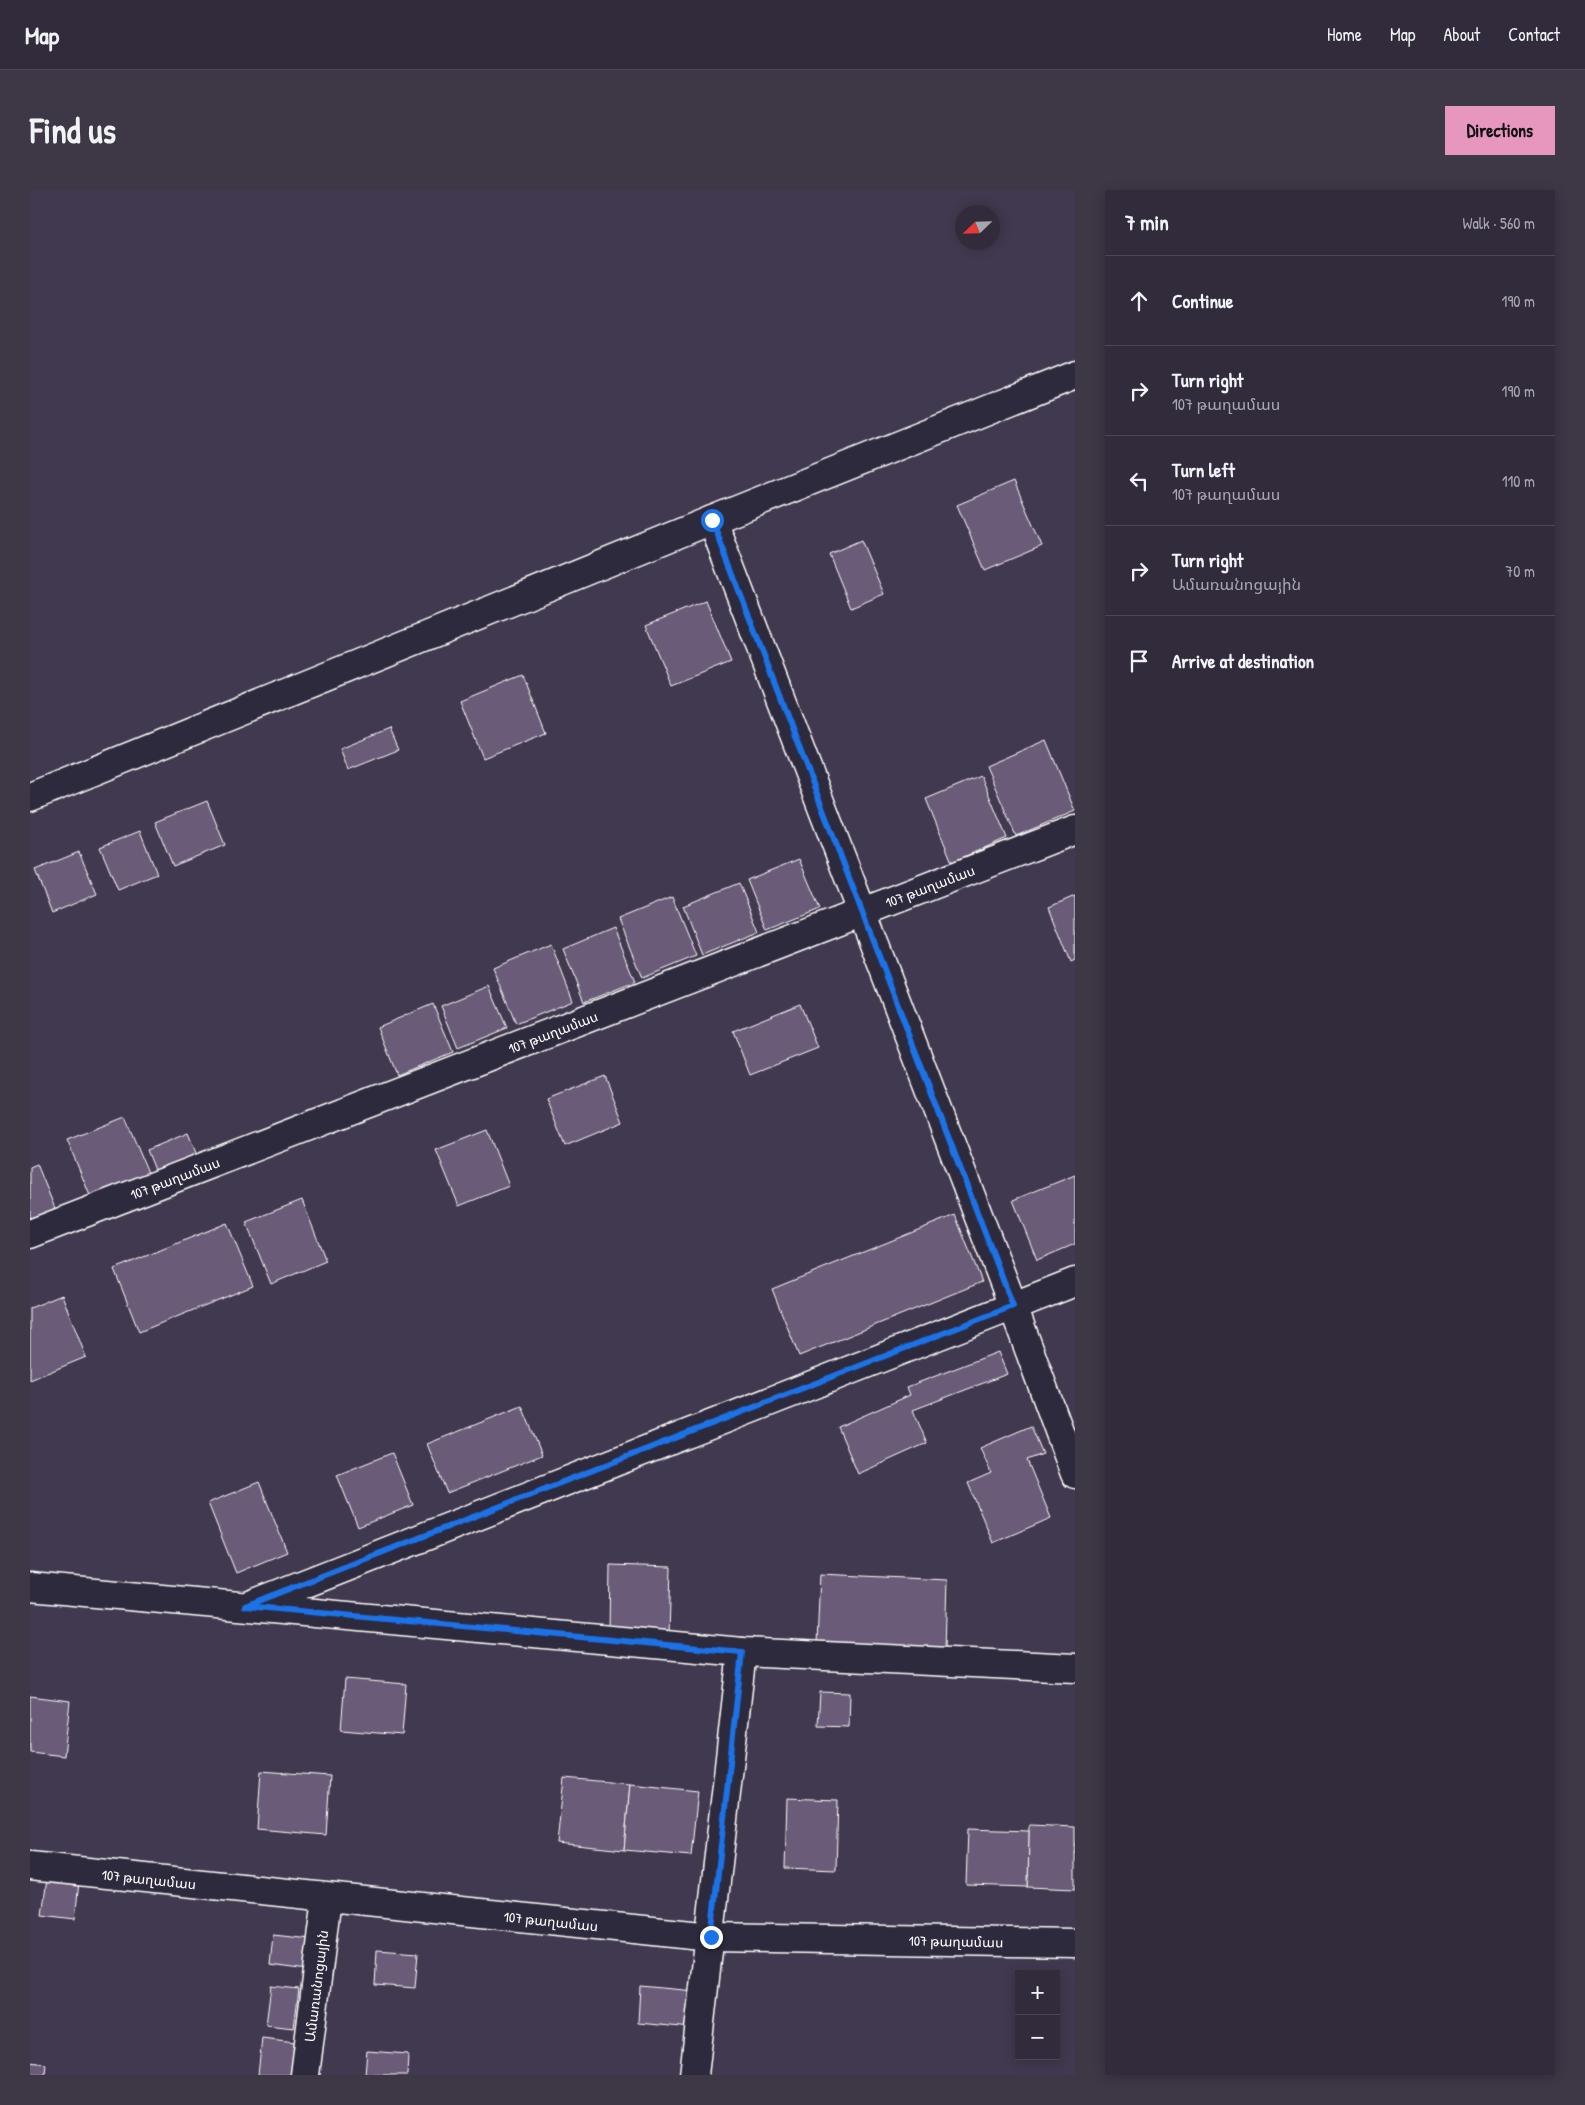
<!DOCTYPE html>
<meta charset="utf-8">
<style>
body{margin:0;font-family:"Patrick Hand","Noto Sans Armenian",sans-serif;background:#3d3746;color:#f1f3f6}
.controls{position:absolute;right:15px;bottom:15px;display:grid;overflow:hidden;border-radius:0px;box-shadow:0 2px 12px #0003}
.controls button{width:45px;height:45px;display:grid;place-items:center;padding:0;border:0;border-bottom:1px solid #4c4755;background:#312b3b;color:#f1f3f6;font:25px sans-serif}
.compass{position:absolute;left:925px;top:15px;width:45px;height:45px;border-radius:50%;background:#312b3b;box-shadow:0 2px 12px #0003;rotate:247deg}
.stop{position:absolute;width:15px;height:15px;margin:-11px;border:4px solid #1a73e8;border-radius:50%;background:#fff}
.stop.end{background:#1a73e8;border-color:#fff;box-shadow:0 1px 5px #0008}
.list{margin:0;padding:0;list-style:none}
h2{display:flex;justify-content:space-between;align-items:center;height:65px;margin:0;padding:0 20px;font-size:21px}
h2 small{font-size:16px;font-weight:400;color:#a8a7af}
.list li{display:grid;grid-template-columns:32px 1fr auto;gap:15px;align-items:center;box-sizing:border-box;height:90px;padding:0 20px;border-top:1px solid #4c4755}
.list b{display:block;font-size:19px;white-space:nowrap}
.list p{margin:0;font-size:16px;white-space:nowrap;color:#a8a7af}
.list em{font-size:16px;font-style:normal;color:#a8a7af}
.icon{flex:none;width:28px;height:28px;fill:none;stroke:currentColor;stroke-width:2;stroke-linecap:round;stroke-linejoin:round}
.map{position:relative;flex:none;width:1045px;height:1885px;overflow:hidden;border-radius:0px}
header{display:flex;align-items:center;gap:30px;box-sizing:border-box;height:70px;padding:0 25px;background:#312b3b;border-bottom:1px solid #4c4755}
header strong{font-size:24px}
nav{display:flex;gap:28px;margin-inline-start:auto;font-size:18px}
.intro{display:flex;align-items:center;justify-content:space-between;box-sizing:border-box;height:120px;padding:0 30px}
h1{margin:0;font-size:35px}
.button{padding:12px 22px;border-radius:0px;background:#e797bd;color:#111;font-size:18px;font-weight:700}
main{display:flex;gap:30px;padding:0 30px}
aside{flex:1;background:#312b3b;border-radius:0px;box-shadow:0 2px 12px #0003}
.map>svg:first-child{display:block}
.building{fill:#6a5c78;stroke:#fff}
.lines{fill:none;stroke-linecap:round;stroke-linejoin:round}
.minor-casing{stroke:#fff;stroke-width:31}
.minor{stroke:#2f2a3d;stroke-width:28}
.route{stroke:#1a73e8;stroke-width:6}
.labels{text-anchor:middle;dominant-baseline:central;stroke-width:4.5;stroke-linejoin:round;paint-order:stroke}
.street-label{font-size:14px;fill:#fff;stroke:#2f2a3d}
</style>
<header>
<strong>Map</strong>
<nav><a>Home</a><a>Map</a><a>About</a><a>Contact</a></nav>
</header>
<div class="intro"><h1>Find us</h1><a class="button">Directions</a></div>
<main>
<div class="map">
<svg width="1045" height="1885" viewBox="0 0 1045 1885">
<rect width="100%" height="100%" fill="#41394f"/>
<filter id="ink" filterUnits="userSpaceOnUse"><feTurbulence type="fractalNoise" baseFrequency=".02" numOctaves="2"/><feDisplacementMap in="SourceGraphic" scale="10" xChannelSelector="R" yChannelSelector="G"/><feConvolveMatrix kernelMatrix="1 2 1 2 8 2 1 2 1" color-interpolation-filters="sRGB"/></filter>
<g filter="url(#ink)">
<g class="building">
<path d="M984 291 1012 356 955 380 927 315Z"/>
<path d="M831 350 854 404 821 418 799 364Z"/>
<path d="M676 411 701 472 641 496 616 435Z"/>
<path d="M493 485 516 543 453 568 430 511Z"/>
<path d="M359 539 368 560 318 580 310 559Z"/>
<path d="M1016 550 1045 621 986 646 956 576Z"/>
<path d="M951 586 977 648 922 672 896 609Z"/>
<path d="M177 611 195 655 143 676 125 632Z"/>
<path d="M110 641 127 684 88 700 70 657Z"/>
<path d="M49 662 67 704 22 723 5 680Z"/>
<path d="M769 669 790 719 737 740 717 690Z"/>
<path d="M709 693 729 742 672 765 653 716Z"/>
<path d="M1045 706V770L1041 772 1019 717Z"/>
<path d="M642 707 666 766 612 788 588 729Z"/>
<path d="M583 738 605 792 554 812 533 759Z"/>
<path d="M521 754 543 811 486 834 463 778Z"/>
<path d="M459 796 477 838 428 858 411 816Z"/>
<path d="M403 814 423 862 367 885 348 837Z"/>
<path d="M770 814 788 858 720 885 703 841Z"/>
<path d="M575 886 593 932 535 956 516 909Z"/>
<path d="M95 927 119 985 61 1008 37 950Z"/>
<path d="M457 940 479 996 429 1016 406 960Z"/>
<path d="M158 943 168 968 127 985 117 960Z"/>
<path d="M7 974 26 1021 0 1032V977Z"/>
<path d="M1045 985V1054L1007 1070 983 1010Z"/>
<path d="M272 1010 296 1071 241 1094 216 1032Z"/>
<path d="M925 1025 952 1092 769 1166 742 1099Z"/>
<path d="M197 1033 223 1096 109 1142 84 1079Z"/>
<path d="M32 1105 56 1167 0 1190V1118Z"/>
<path d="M968 1162 977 1184 883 1220 897 1253 828 1284 808 1237 880 1205 877 1197Z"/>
<path d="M492 1216 512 1265 417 1303 397 1254Z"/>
<path d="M1001 1236 1013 1264 997 1270 1021 1328 963 1353 938 1293 961 1283 950 1258Z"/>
<path d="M362 1263 383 1315 328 1337 307 1285Z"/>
<path d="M229 1292 257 1362 206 1383 178 1313Z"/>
<path d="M580 1375 641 1377 639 1445 579 1443Z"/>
<path d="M790 1384 917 1390 915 1460 787 1454Z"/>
<path d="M315 1489 376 1494 372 1545 311 1540Z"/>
<path d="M790 1502 820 1503 819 1537 788 1536Z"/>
<path d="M0 1506 40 1511 34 1566 0 1562Z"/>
<path d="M231 1581 300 1586 296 1645 227 1639Z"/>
<path d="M534 1588 600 1594 594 1660 527 1653Z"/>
<path d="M600 1594 668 1601 661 1666 594 1660Z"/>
<path d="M757 1608 808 1610 806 1680 755 1678Z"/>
<path d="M999 1635 1045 1637V1699L998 1697Z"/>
<path d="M938 1639 999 1641 998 1697 936 1695Z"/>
<path d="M17 1689 49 1692 45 1729 12 1725Z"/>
<path d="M243 1745 281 1749 277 1780 240 1775Z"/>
<path d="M347 1760 388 1763 385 1798 345 1795Z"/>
<path d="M241 1796 269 1799 264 1838 236 1835Z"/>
<path d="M610 1796 665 1801 662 1838 608 1833Z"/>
<path d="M232 1848 265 1852 261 1885H228Z"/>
<path d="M337 1861 378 1864 377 1885H335Z"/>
<path d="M0 1872 16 1874 15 1885H0Z"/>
</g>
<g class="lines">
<g class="minor-casing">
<g id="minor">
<path d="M682 330 983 1116 1045 1284"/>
<path d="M0 607 682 330 1045 185"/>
<path d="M0 1044 1045 640"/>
<path d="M0 1397 712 1462 1045 1478"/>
<path d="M220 1415 1045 1092"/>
<path d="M0 1676 681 1747 1045 1753"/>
<path d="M275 1885 297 1708"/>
<path d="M664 1885 712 1462"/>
</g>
</g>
<use href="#minor" class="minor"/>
</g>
</g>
<g class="lines" filter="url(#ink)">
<path class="route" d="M681 1747 712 1462 215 1416 983 1116 682 330"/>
</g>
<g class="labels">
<g class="street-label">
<text transform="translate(900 696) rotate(-21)">107 թաղամաս</text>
<text transform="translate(523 842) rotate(-21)">107 թաղամաս</text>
<text transform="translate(145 988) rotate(-21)">107 թաղամաս</text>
<text transform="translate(119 1689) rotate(6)">107 թաղամաս</text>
<text transform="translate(521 1731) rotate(6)">107 թաղամաս</text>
<text transform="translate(926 1751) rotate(1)">107 թաղամաս</text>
<text transform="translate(286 1796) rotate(-83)">Ամառանոցային</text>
</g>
</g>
</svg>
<div class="controls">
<button>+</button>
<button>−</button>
</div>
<svg class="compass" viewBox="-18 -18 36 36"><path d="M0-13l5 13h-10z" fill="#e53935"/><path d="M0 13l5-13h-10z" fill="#a8a7af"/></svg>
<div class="stop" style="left:682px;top:330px"></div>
<div class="stop end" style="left:681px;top:1747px"></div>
</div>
<aside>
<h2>7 min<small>Walk · 560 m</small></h2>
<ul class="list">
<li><svg class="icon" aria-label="ahead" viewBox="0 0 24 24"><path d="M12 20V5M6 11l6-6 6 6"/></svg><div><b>Continue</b></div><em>190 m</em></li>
<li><svg class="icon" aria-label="right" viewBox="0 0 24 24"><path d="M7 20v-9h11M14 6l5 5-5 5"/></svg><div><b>Turn right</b><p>107 թաղամաս</p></div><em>190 m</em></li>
<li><svg class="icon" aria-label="left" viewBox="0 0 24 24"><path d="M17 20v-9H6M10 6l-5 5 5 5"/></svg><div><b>Turn left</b><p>107 թաղամաս</p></div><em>110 m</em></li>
<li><svg class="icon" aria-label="right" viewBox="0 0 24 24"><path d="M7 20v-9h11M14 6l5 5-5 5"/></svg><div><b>Turn right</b><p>Ամառանոցային</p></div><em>70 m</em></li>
<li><svg class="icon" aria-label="arrive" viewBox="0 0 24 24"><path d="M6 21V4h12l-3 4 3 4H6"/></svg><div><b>Arrive at destination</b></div></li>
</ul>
</aside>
</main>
